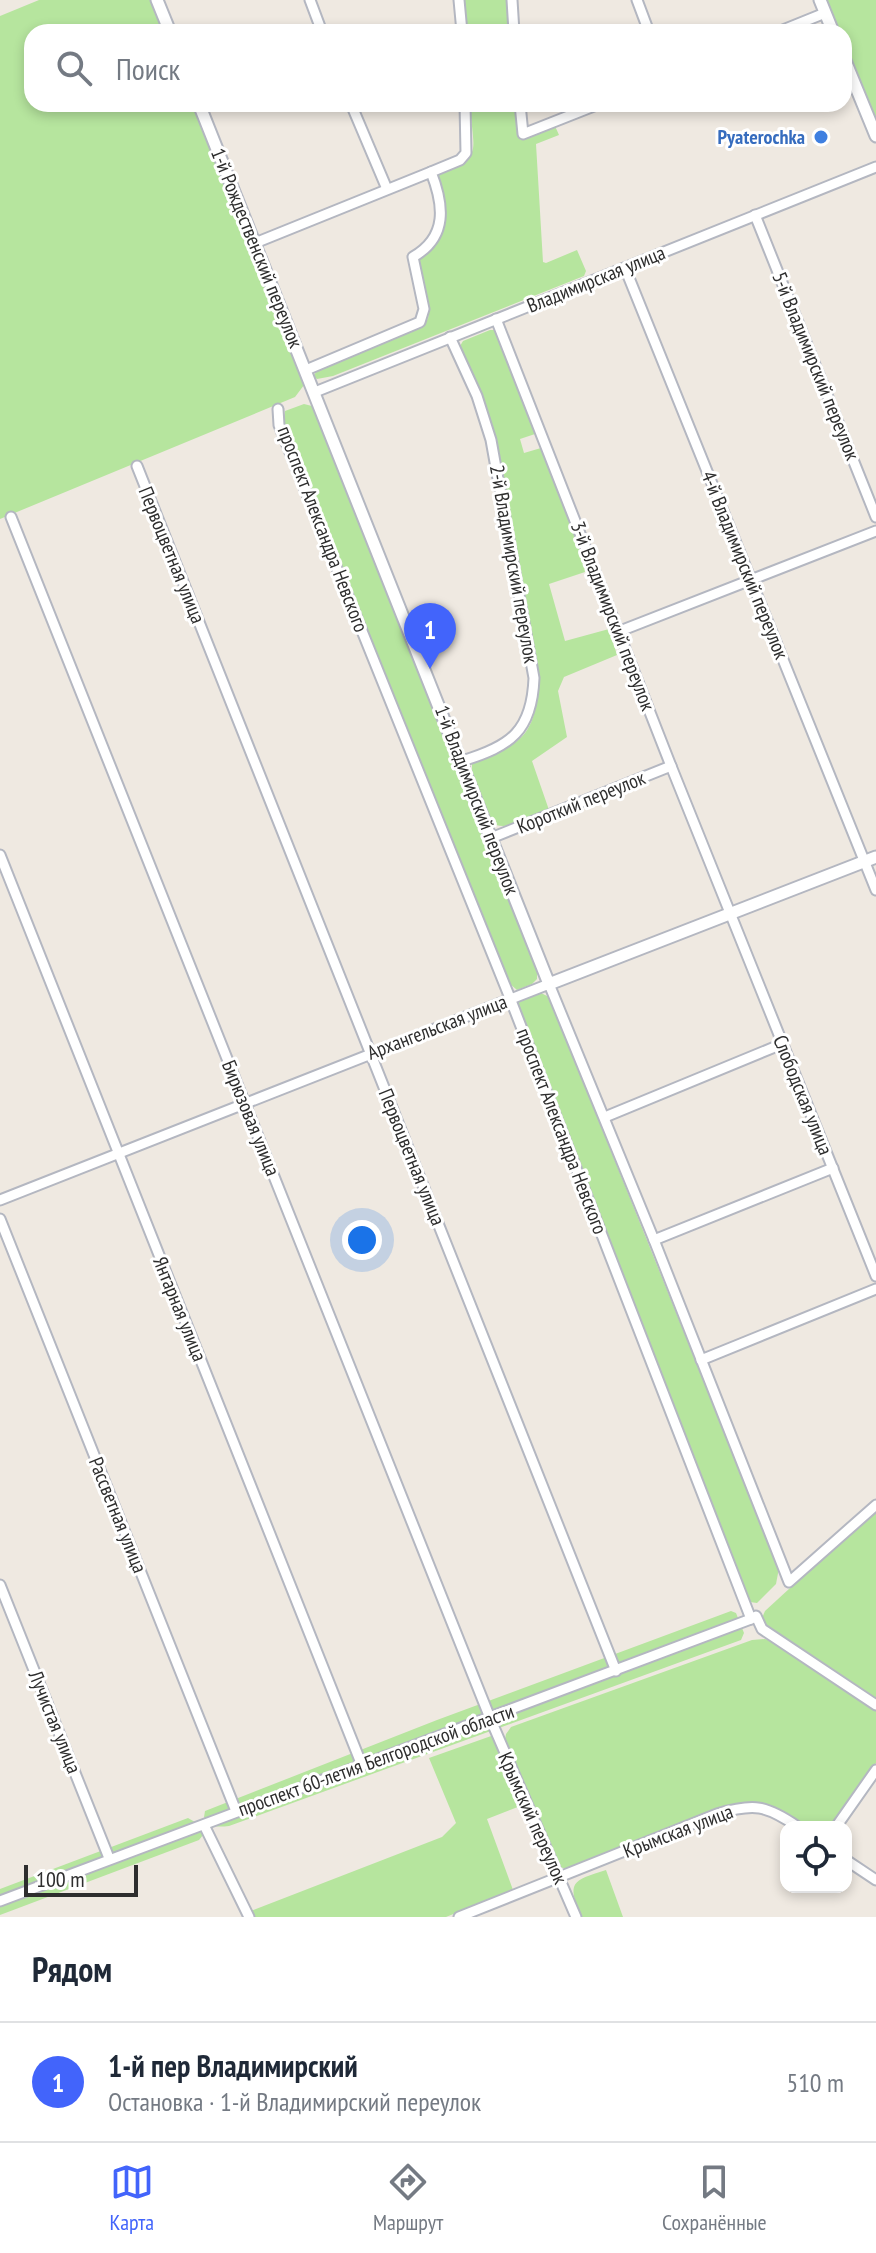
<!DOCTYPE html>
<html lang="ru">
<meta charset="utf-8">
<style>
body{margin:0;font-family:"PT Sans Narrow",sans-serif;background:#f6f6f7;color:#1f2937}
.controls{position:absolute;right:24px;bottom:24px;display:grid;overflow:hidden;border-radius:16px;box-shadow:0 4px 12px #0003}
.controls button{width:72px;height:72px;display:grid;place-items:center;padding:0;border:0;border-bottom:2px solid #e0e1e3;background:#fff;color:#1f2937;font:40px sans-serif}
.scale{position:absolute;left:24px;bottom:20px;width:114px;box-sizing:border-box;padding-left:8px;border:4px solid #2e2e2e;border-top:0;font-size:22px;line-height:28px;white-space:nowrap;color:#2e2e2e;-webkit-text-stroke:6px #fff;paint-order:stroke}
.you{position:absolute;left:362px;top:1240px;width:28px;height:28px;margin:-20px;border:6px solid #fff;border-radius:50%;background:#1a73e8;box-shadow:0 0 0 12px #1a73e833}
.badge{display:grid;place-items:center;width:52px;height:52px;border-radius:50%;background:#4264fb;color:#fff;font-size:26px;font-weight:700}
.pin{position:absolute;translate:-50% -66px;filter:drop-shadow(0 2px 4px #0008)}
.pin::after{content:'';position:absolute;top:42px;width:28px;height:24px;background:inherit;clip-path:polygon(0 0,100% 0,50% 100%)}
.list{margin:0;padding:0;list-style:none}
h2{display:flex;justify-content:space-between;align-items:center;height:104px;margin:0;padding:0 32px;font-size:34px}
h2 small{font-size:26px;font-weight:400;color:#747a83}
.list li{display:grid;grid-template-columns:52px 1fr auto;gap:24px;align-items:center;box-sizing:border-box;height:120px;padding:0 32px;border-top:2px solid #e0e1e3}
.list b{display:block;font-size:30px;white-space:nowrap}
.list p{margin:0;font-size:26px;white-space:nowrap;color:#747a83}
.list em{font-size:26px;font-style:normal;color:#747a83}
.icon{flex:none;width:44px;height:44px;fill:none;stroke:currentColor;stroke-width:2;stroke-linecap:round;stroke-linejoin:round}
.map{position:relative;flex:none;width:876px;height:1917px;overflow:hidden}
.search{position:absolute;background:#fff;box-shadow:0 4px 12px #0003;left:24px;right:24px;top:24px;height:88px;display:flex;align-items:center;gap:20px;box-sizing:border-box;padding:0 28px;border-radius:24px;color:#747a83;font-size:30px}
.sheet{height:224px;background:#fff}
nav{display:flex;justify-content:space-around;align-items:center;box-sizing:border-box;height:112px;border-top:2px solid #e0e1e3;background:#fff;font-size:22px;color:#747a83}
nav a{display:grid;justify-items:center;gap:4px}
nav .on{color:#4264fb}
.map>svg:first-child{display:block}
.green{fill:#b6e59e}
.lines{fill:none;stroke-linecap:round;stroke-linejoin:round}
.minor-casing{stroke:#b4b7c1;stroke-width:13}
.tertiary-casing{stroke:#b4b7c1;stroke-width:15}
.minor{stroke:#fff;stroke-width:9}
.tertiary{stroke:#fff;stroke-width:11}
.shop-dot{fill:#3f7fe0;stroke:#fff;stroke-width:3}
.labels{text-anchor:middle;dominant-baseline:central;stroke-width:6;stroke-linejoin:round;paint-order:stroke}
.shop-label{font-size:20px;font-weight:bold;fill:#366cbe;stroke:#fff;text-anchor:end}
.street-label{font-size:20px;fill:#2e2e2e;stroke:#fff}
</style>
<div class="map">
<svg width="876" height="1917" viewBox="0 0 876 1917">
<rect width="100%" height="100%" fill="#efe9e1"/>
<g class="green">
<path d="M39 0H152L166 32H32V104H195L304 385 295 397 0 519V16Z"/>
<path d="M464 0H508L510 32H467Z"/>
<path d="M825 0H876V127L844 47V32H838Z"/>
<path d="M516 104 520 140 555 126 559 135 536 144 543 262 546 263 577 250 586 271 584 276 333 376 317 379 313 376 319 369 407 333 428 319 429 310 416 260 438 232 435 176C483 155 474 156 470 107Z"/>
<path d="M490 330H495L498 335 535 434 520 439 524 453 541 448 588 571 549 584 565 641 609 629 617 655 564 677 558 691 567 737 532 761 549 810C532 816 506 834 490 822L472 772V764C485 754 503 751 517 741 538 725 538 694 537 671L499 451 484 405 460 346 463 341Z"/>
<path d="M304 404 312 406 318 414 537 967V979L532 984 517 990 509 983 283 427 285 411Z"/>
<path d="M539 992 549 997 779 1568 776 1584 757 1603 750 1602 746 1596 517 1007V1001Z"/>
<path d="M876 1509V1700L766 1628 762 1618 765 1611Z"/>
<path d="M731 1611 736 1613 744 1633 741 1640 229 1826C218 1827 210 1828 204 1817L205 1811 437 1720Z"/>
<path d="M765 1639 776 1643 876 1711V1763L832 1827H803L771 1806 756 1803 737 1804 570 1869 557 1867 504 1744 506 1734 511 1727 752 1640Z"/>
<path d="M494 1735 523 1805 487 1819 513 1890 446 1917H249L248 1912 442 1837 456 1823 429 1758Z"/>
<path d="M188 1818 200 1825 203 1835 199 1840 0 1915V1889Z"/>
<path d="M606 1870 623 1917H581C567 1882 571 1881 606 1870Z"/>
</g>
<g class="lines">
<g class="minor-casing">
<g id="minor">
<path d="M310 0 322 32"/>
<path d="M459 0 462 32"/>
<path d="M512 0 514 32"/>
<path d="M637 0 649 32"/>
<path d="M778 32 825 13"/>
<path d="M351 104 387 189"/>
<path d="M520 104 523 134 599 104"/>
<path d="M755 215 876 517"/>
<path d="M255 243 431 172"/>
<path d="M625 268 876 890"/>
<path d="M496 319 671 766 876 1276"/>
<path d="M450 337 477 396 491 440 534 678C532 731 511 746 462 761"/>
<path d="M306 370 420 322 424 309 413 257C448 237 444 205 431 172L460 160 466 153 465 104"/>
<path d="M315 392 876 167"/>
<path d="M278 409 279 425 510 998 751 1619 756 1616 762 1629 876 1705"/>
<path d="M137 466 616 1671"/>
<path d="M11 517 490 1718 576 1917"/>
<path d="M620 631 876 531"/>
<path d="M491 838 671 766"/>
<path d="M0 855 361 1763"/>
<path d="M605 1117 782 1044"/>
<path d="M0 1200 549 984 654 1240 789 1582 876 1505"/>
<path d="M0 1219 236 1811"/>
<path d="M654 1240 833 1168"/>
<path d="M701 1360 876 1289"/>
<path d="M0 1585 109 1858"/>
<path d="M204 1825 249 1917"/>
<path d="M836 1827 876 1770"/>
<path d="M846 1860 876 1880"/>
<path d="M0 1901 751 1619"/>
<path d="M459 1917 717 1814C754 1803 766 1805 798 1827"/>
</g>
</g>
<g class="tertiary-casing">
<g id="tertiary">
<path d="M157 0 170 32"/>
<path d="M820 0 833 32"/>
<path d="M844 58 876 136"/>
<path d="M199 104 549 984 876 857"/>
</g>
</g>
<use href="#minor" class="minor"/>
<use href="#tertiary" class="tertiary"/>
</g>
<circle class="shop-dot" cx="821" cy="137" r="8"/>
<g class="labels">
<g class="shop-label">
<text x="805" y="137">Pyaterochka</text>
</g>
<g class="street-label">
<text transform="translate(257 248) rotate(68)">1-й Рождественский переулок</text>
<text transform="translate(596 279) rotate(-22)">Владимирская улица</text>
<text transform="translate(816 366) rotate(68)">5-й Владимирский переулок</text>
<text transform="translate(323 529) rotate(69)">проспект Александра Невского</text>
<text transform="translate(172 555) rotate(68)">Первоцветная улица</text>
<text transform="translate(514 564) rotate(80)">2-й Владимирский переулок</text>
<text transform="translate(745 565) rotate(68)">4-й Владимирский переулок</text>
<text transform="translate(613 616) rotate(69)">3-й Владимирский переулок</text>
<text transform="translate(477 800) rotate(69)">1-й Владимирский переулок</text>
<text transform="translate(581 802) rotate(-22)">Короткий переулок</text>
<text transform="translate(437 1027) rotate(-21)">Архангельская улица</text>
<text transform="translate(803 1095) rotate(68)">Слободская улица</text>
<text transform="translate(251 1118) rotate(68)">Бирюзовая улица</text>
<text transform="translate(562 1131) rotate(69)">проспект Александра Невского</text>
<text transform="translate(412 1157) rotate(68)">Первоцветная улица</text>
<text transform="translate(180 1309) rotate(68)">Янтарная улица</text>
<text transform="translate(118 1515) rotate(68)">Рассветная улица</text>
<text transform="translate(55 1722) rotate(68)">Лучистая улица</text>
<text transform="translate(376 1760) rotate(-20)">проспект 60-летия Белгородской области</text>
<text transform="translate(533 1818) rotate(66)">Крымский переулок</text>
<text transform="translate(678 1831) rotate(-21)">Крымская улица</text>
</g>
</g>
</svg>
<div class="controls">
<button><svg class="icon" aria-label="locate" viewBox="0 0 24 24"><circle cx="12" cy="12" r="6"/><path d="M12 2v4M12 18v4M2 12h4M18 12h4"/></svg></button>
</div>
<div class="scale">100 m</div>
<div class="you"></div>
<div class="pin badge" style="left:430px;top:669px">1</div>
<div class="search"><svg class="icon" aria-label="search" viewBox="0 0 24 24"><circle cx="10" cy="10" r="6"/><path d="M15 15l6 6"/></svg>Поиск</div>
</div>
<section class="sheet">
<h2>Рядом<small></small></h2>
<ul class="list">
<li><span class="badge">1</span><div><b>1-й пер Владимирский</b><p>Остановка · 1-й Владимирский переулок</p></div><em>510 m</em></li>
</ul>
</section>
<nav>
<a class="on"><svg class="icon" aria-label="map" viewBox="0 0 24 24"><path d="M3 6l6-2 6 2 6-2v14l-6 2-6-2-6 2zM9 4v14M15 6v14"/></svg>Карта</a>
<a><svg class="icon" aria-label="directions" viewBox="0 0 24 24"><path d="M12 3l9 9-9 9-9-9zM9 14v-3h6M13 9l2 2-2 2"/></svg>Маршрут</a>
<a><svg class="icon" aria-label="saved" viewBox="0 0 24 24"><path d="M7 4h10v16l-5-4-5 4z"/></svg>Сохранённые</a>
</nav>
